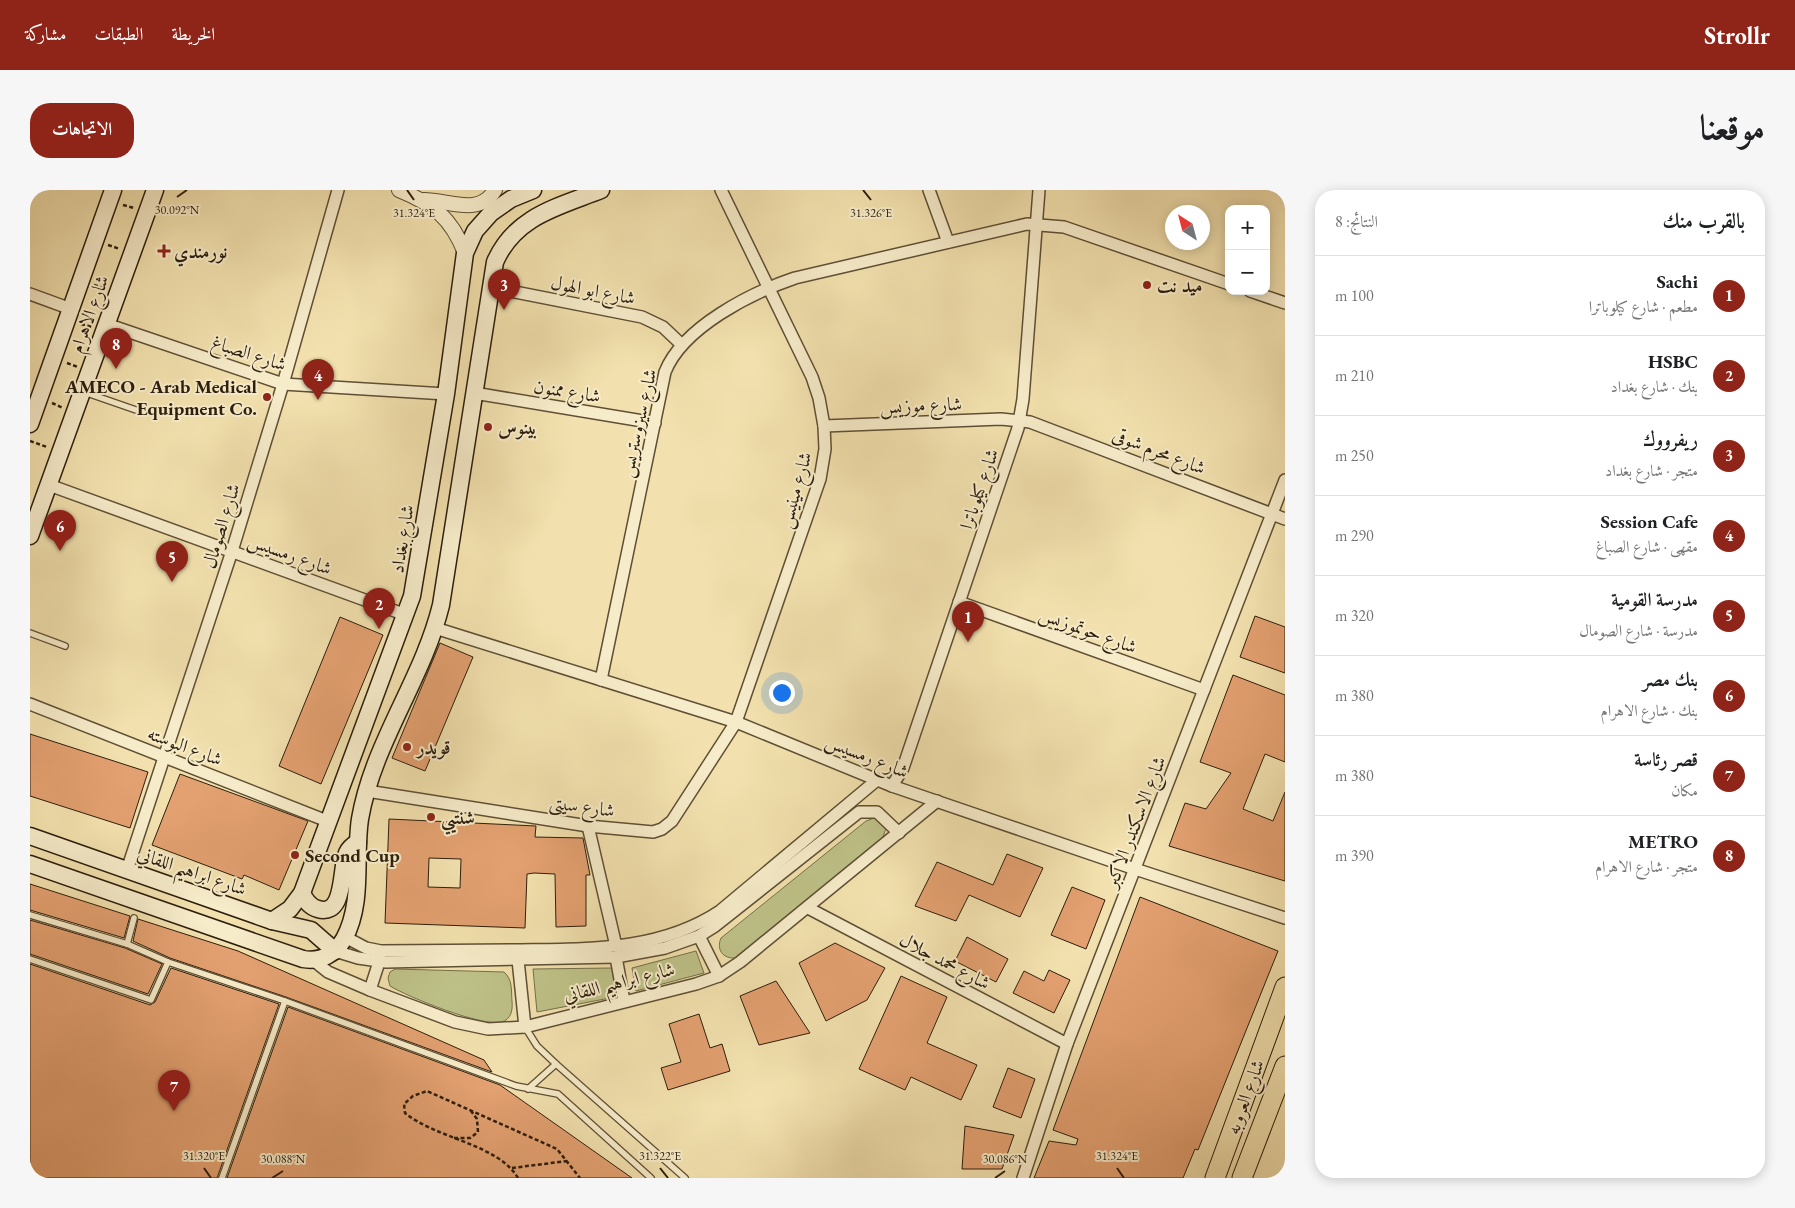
<!DOCTYPE html>
<html lang="ar">
<meta charset="utf-8">
<style>
body{margin:0;font-family:"EB Garamond",Amiri,serif;background:#f6f6f6;color:#202124;direction:rtl}
.controls{position:absolute;right:15px;top:15px;display:grid;overflow:hidden;border-radius:10px;box-shadow:0 2px 12px #0003}
.controls button{width:45px;height:45px;display:grid;place-items:center;padding:0;border:0;border-bottom:1px solid #e0e0e0;background:#fff;color:#202124;font:25px sans-serif}
.compass{position:absolute;left:1135px;top:15px;width:45px;height:45px;border-radius:50%;background:#fff;box-shadow:0 2px 12px #0003;rotate:324deg}
.you{position:absolute;left:751px;top:502px;width:18px;height:18px;margin:-12px;border:4px solid #fff;border-radius:50%;background:#1a73e8;box-shadow:0 0 0 8px #1a73e833}
.badge{display:grid;place-items:center;width:32px;height:32px;border-radius:50%;background:#8f2418;color:#fff;font-size:16px;font-weight:700}
.pin{position:absolute;translate:-50% -41px;filter:drop-shadow(0 1px 2px #0008)}
.pin::after{content:'';position:absolute;top:26px;width:18px;height:15px;background:inherit;clip-path:polygon(0 0,100% 0,50% 100%)}
.list{margin:0;padding:0;list-style:none}
h2{display:flex;justify-content:space-between;align-items:center;height:65px;margin:0;padding:0 20px;font-size:21px}
h2 small{font-size:16px;font-weight:400;color:#757577}
.list li{display:grid;grid-template-columns:32px 1fr auto;gap:15px;align-items:center;box-sizing:border-box;height:80px;padding:0 20px;border-top:1px solid #e0e0e0}
.list b{display:block;font-size:19px;white-space:nowrap}
.list p{margin:0;font-size:16px;white-space:nowrap;color:#757577}
.list em{font-size:16px;font-style:normal;color:#757577}
.map{position:relative;flex:none;width:1255px;height:988px;overflow:hidden;direction:ltr;border-radius:20px}
header{display:flex;align-items:center;gap:30px;box-sizing:border-box;height:70px;padding:0 25px;background:#8f2418;color:#fff}
header strong{font-size:24px}
nav{display:flex;gap:28px;margin-inline-start:auto;font-size:18px}
.intro{display:flex;align-items:center;justify-content:space-between;box-sizing:border-box;height:120px;padding:0 30px}
h1{margin:0;font-size:35px}
.button{padding:12px 22px;border-radius:20px;background:#8f2418;color:#fff;font-size:18px;font-weight:700}
main{display:flex;gap:30px;padding:0 30px}
aside{flex:1;background:#fff;border-radius:20px;box-shadow:0 2px 12px #0003}
.map>svg:first-child{display:block}
.green{fill:#bec288;stroke:#75704a}
.building{fill:#e3a070;stroke:#2c1e0d;fill-rule:evenodd}
.lines{fill:none;stroke-linecap:round;stroke-linejoin:round}
.service-casing{stroke:#5e4f35;stroke-width:8}
.minor-casing{stroke:#5e4f35;stroke-width:14}
.tertiary-casing{stroke:#5e4f35;stroke-width:16}
.secondary-casing{stroke:#2c1e0d;stroke-width:19}
.trunk-casing{stroke:#2c1e0d;stroke-width:21}
.path{stroke:#2c1e0d;stroke-width:2.5;stroke-dasharray:4 2.5;stroke-linecap:butt}
.service{stroke:#f7ecca;stroke-width:5.5}
.minor{stroke:#f7ecca;stroke-width:11}
.tertiary{stroke:#f7ecca;stroke-width:14}
.secondary{stroke:#f7ecca;stroke-width:16}
.trunk{stroke:#f2e1ae;stroke-width:19}
.ticks{fill:none;stroke:#2c1e0d;stroke-width:2}
.poi-dot{fill:#8f2418;stroke:#f7ecca;stroke-width:2}
.labels{text-anchor:middle;dominant-baseline:central;stroke-width:4;stroke-linejoin:round;paint-order:stroke}
.poi-label{font-size:19px;font-weight:bold;fill:#2c1e0d;stroke:#f7ecca;text-anchor:start}
.street-label{font-size:19px;fill:#2c1e0d;stroke:#f7ecca}
.ticks-label{font-size:12px;text-anchor:middle;fill:#2c1e0d;stroke:#f7ecca;stroke-width:4;stroke-linejoin:round;paint-order:stroke}
</style>
<header>
<strong>Strollr</strong>
<nav><a>الخريطة</a><a>الطبقات</a><a>مشاركة</a></nav>
</header>
<div class="intro"><h1>موقعنا</h1><a class="button">الاتجاهات</a></div>
<main>
<aside>
<h2>بالقرب منك<small>النتائج: 8</small></h2>
<ul class="list">
<li><span class="badge">1</span><div><b>Sachi</b><p>مطعم · شارع كيلوباترا</p></div><em>100 m</em></li>
<li><span class="badge">2</span><div><b>HSBC</b><p>بنك · شارع بغداد</p></div><em>210 m</em></li>
<li><span class="badge">3</span><div><b>ريفرووك</b><p>متجر · شارع بغداد</p></div><em>250 m</em></li>
<li><span class="badge">4</span><div><b>Session Cafe</b><p>مقهى · شارع الصباغ</p></div><em>290 m</em></li>
<li><span class="badge">5</span><div><b>مدرسة القومية</b><p>مدرسة · شارع الصومال</p></div><em>320 m</em></li>
<li><span class="badge">6</span><div><b>بنك مصر</b><p>بنك · شارع الاهرام</p></div><em>380 m</em></li>
<li><span class="badge">7</span><div><b>قصر رئاسة</b><p>مكان</p></div><em>380 m</em></li>
<li><span class="badge">8</span><div><b>METRO</b><p>متجر · شارع الاهرام</p></div><em>390 m</em></li>
</ul>
</aside>
<div class="map">
<svg width="1255" height="988" viewBox="0 0 1255 988">
<rect width="100%" height="100%" fill="#f2e1ae"/>
<filter id="stains"><feTurbulence type="fractalNoise" baseFrequency=".004" numOctaves="4"/><feColorMatrix values="0 0 0 0 .2 0 0 0 0 .09 0 0 0 0 .02 0 0 0 .5 -.17"/></filter>
<radialGradient id="worn" r=".72"><stop offset=".6" stop-color="#630" stop-opacity="0"/><stop offset="1" stop-color="#630" stop-opacity=".3"/></radialGradient>
<g class="green">
<path d="M844 628 848 629 856 638 852 650 706 768C693 769 686 760 691 748L836 631Z"/>
<path d="M666 761 674 783 606 801 602 778Z"/>
<path d="M583 778 585 807 507 822 503 779Z"/>
<path d="M365 779 474 782C483 790 481 800 482 811 483 820 481 830 471 832 452 837 378 807 360 796L358 788 360 782Z"/>
</g>
<g class="building">
<path d="M1225 426 1255 437V483L1210 467Z"/>
<path d="M310 427 353 445 291 594 249 576Z"/>
<path d="M410 453 443 467 395 581 362 568Z"/>
<path d="M1203 485 1255 505V572L1235 564 1213 619 1243 631 1255 602V691L1139 656 1155 613 1176 619 1201 583 1170 572Z"/>
<path d="M0 544 118 582 100 638 0 606Z"/>
<path d="M150 584 278 631 249 700 214 685 212 689 122 655Z"/>
<path d="M359 629 506 636 505 647 553 648 560 685H556V736L526 737 525 684 504 683 497 684 495 738 355 733ZM399 668 431 669 430 698 398 697Z"/>
<path d="M977 664 1013 678 990 727 939 705 926 731 885 716 907 672 963 695Z"/>
<path d="M0 694 100 726 94 748 0 720Z"/>
<path d="M1042 697 1075 710 1056 759 1021 745Z"/>
<path d="M1110 707 1248 761 1168 960 1165 959 1153 988H1004L1019 951 1046 955 1048 949 1023 940Z"/>
<path d="M108 729 208 761 454 870 462 882 256 807 140 768 103 751Z"/>
<path d="M0 730 95 758 132 774 118 804 0 764Z"/>
<path d="M937 747 978 769 966 792 925 771Z"/>
<path d="M805 753 855 778 837 810 796 831 769 773Z"/>
<path d="M0 774 120 815 125 812 141 778 249 814 187 988H0Z"/>
<path d="M1019 780 1040 790 1024 823 983 803 994 781 1014 791Z"/>
<path d="M871 786 917 807 897 853 947 875 931 910 881 887 875 900 829 879Z"/>
<path d="M746 791 780 843 729 855 710 806Z"/>
<path d="M258 817 470 895 602 988H197Z"/>
<path d="M669 824 680 858 692 854 700 881 638 900 631 878 651 872 639 834Z"/>
<path d="M978 878 1005 889 991 928 963 917Z"/>
<path d="M935 936 984 945 972 979H932Z"/>
</g>
<g class="lines">
<g class="service-casing">
<g id="service">
<path d="M54 202 106 220"/>
<path d="M0 443 35 456"/>
<path d="M0 725 97 754 104 728"/>
<path d="M97 754 138 772"/>
<path d="M0 769 121 810 138 772 255 811 192 988"/>
<path d="M255 811 486 896 528 904 621 988"/>
<path d="M495 837 507 856 526 874 655 988"/>
<path d="M498 899 526 874"/>
</g>
</g>
<g class="minor-casing">
<g id="minor">
<path d="M899 0 918 52"/>
<path d="M459 97 612 127 633 137 651 154"/>
<path d="M1220 101 1255 113"/>
<path d="M0 104 41 119"/>
<path d="M76 134 253 194 416 204"/>
<path d="M444 203 625 233"/>
<path d="M794 236 971 229 1000 232 1255 329"/>
<path d="M19 295 376 425"/>
<path d="M929 412 1174 500"/>
<path d="M405 438 706 532 862 596 1105 679 1255 728"/>
<path d="M571 490 635 182C653 137 721 103 765 88L997 34 1034 37 1199 94"/>
<path d="M0 514 297 631"/>
<path d="M862 596 873 578 988 238 993 209 1009 0"/>
<path d="M337 601 558 636 623 642 632 639 642 631 706 532 790 289 795 259 794 236 789 208 782 187 691 0"/>
<path d="M558 636 586 756"/>
<path d="M97 680 202 361 253 194 308 0"/>
<path d="M778 718 1037 854"/>
<path d="M669 746 689 786"/>
<path d="M315 747 336 758 351 761C397 761 442 760 488 760 558 759 630 761 690 721L847 590"/>
<path d="M305 761 328 768 356 772 586 767 635 758 669 746 685 736 829 622H847L869 643"/>
<path d="M586 767 594 811"/>
<path d="M283 770 298 782 340 800 425 832 458 839 495 837 666 794 689 786 710 772 907 611"/>
<path d="M488 770 495 837"/>
<path d="M340 800 349 772"/>
<path d="M993 988 1037 854 1255 290"/>
</g>
</g>
<g class="tertiary-casing">
<g id="tertiary">
<path d="M369 0C403 14 421 27 435 63"/>
<path d="M394 10C419 10 449 27 465 0"/>
</g>
</g>
<g class="secondary-casing">
<g id="secondary">
<path d="M0 234 83 0"/>
<path d="M0 346 125 0"/>
<path d="M0 646 242 731 281 740 305 761"/>
<path d="M0 674 273 769C291 772 305 764 314 749 334 712 324 668 330 629 343 553 393 489 411 415L465 72C485 26 528 17 571 0"/>
<path d="M272 703C275 710 280 717 288 719 316 727 310 678 317 663 319 658 323 655 328 652"/>
<path d="M242 731 260 719 272 703 382 406 416 204 435 63 445 41 461 23 481 9 503 0"/>
</g>
</g>
<g class="trunk-casing">
<g id="trunk">
<path d="M1185 988 1255 797"/>
<path d="M1212 988 1255 876"/>
</g>
</g>
<g class="path">
<path d="M93 15 104 18"/>
<path d="M78 55 90 59"/>
<path d="M64 95 76 99"/>
<path d="M51 134 62 137"/>
<path d="M37 173 48 177"/>
<path d="M22 213 33 218"/>
<path d="M0 251 17 257"/>
<path d="M424 948H440L448 942 447 929 441 921"/>
<path d="M482 978 537 971"/>
<path d="M488 988C468 954 407 949 375 923L374 914 383 906 397 901 527 959 550 988"/>
</g>
<use href="#service" class="service"/>
<use href="#minor" class="minor"/>
<use href="#tertiary" class="tertiary"/>
<use href="#secondary" class="secondary"/>
<use href="#trunk" class="trunk"/>
</g>
<path class="ticks" d="M377 0 384 10M833 0 841 10M147 7 157 0M174 978 181 988M630 978 638 988M1087 978 1094 988M242 988 253 981M965 988 975 981"/>
<g class="poi-dot">
<path d="M131.5 53.5h5v5h5v5h-5v5h-5v-5h-5v-5h5z"/>
<circle cx="1117" cy="95" r="5"/>
<circle cx="237" cy="207" r="5"/>
<circle cx="458" cy="237" r="5"/>
<circle cx="377" cy="557" r="5"/>
<circle cx="401" cy="627" r="5"/>
<circle cx="265" cy="665" r="5"/>
</g>
<g class="labels">
<g class="poi-label">
<text x="144" y="61">نورمندي</text>
<text x="1127" y="95">ميد نت</text>
<text x="227" y="196" text-anchor="end">AMECO - Arab Medical<tspan x="227" dy="22">Equipment Co.</tspan></text>
<text x="468" y="237">بينوس</text>
<text x="387" y="557">قويدر</text>
<text x="411" y="627">شنتيي</text>
<text x="275" y="665">Second Cup</text>
</g>
<g class="street-label">
<text transform="translate(563 100) rotate(11)">شارع ابو الهول</text>
<text transform="translate(59 124) rotate(-70)">شارع الاهرام</text>
<text transform="translate(219 163) rotate(18)">شارع الصباغ</text>
<text transform="translate(537 201) rotate(9)">شارع ممنون</text>
<text transform="translate(891 215) rotate(-2)">شارع موزيس</text>
<text transform="translate(608 233) rotate(-77)">شارع سيزوستريس</text>
<text transform="translate(1129 261) rotate(21)">شارع محرم شوقى</text>
<text transform="translate(949 299) rotate(-71)">شارع كيلوباترا</text>
<text transform="translate(765 300) rotate(-74)">شارع مينيس</text>
<text transform="translate(191 336) rotate(-73)">شارع الصومال</text>
<text transform="translate(372 349) rotate(-81)">شارع بغداد</text>
<text transform="translate(260 364) rotate(20)">شارع رمسيس</text>
<text transform="translate(1058 440) rotate(20)">شارع حوتموزيس</text>
<text transform="translate(155 556) rotate(21)">شارع البوسته</text>
<text transform="translate(837 566) rotate(22)">شارع رمسيس</text>
<text transform="translate(552 616) rotate(8)">شارع سيتى</text>
<text transform="translate(1105 632) rotate(-69)">شارع الاسكندر الاكبر</text>
<text transform="translate(162 681) rotate(19)">شارع ابراهيم اللقاني</text>
<text transform="translate(915 771) rotate(28)">شارع محمد جلال</text>
<text transform="translate(589 792) rotate(-14)">شارع ابراهيم اللقاني</text>
<text transform="translate(1215 907) rotate(-70)">شارع العروبه</text>
</g>
</g>
<g class="ticks-label">
<text x="147" y="24">30.092°N</text>
<text x="384" y="27">31.324°E</text>
<text x="841" y="27">31.326°E</text>
<text x="174" y="970">31.320°E</text>
<text x="630" y="970">31.322°E</text>
<text x="1087" y="970">31.324°E</text>
<text x="253" y="973">30.088°N</text>
<text x="975" y="973">30.086°N</text>
</g>
<rect width="100%" height="100%" filter="url(#stains)"/>
<rect width="100%" height="100%" fill="url(#worn)"/>
</svg>
<div class="controls">
<button>+</button>
<button>−</button>
</div>
<svg class="compass" viewBox="-18 -18 36 36"><path d="M0-13l5 13h-10z" fill="#e53935"/><path d="M0 13l5-13h-10z" fill="#757577"/></svg>
<div class="you"></div>
<div class="pin badge" style="left:938px;top:452px">1</div>
<div class="pin badge" style="left:349px;top:439px">2</div>
<div class="pin badge" style="left:474px;top:120px">3</div>
<div class="pin badge" style="left:288px;top:210px">4</div>
<div class="pin badge" style="left:142px;top:392px">5</div>
<div class="pin badge" style="left:30px;top:361px">6</div>
<div class="pin badge" style="left:144px;top:921px">7</div>
<div class="pin badge" style="left:86px;top:179px">8</div>
</div>
</main>
